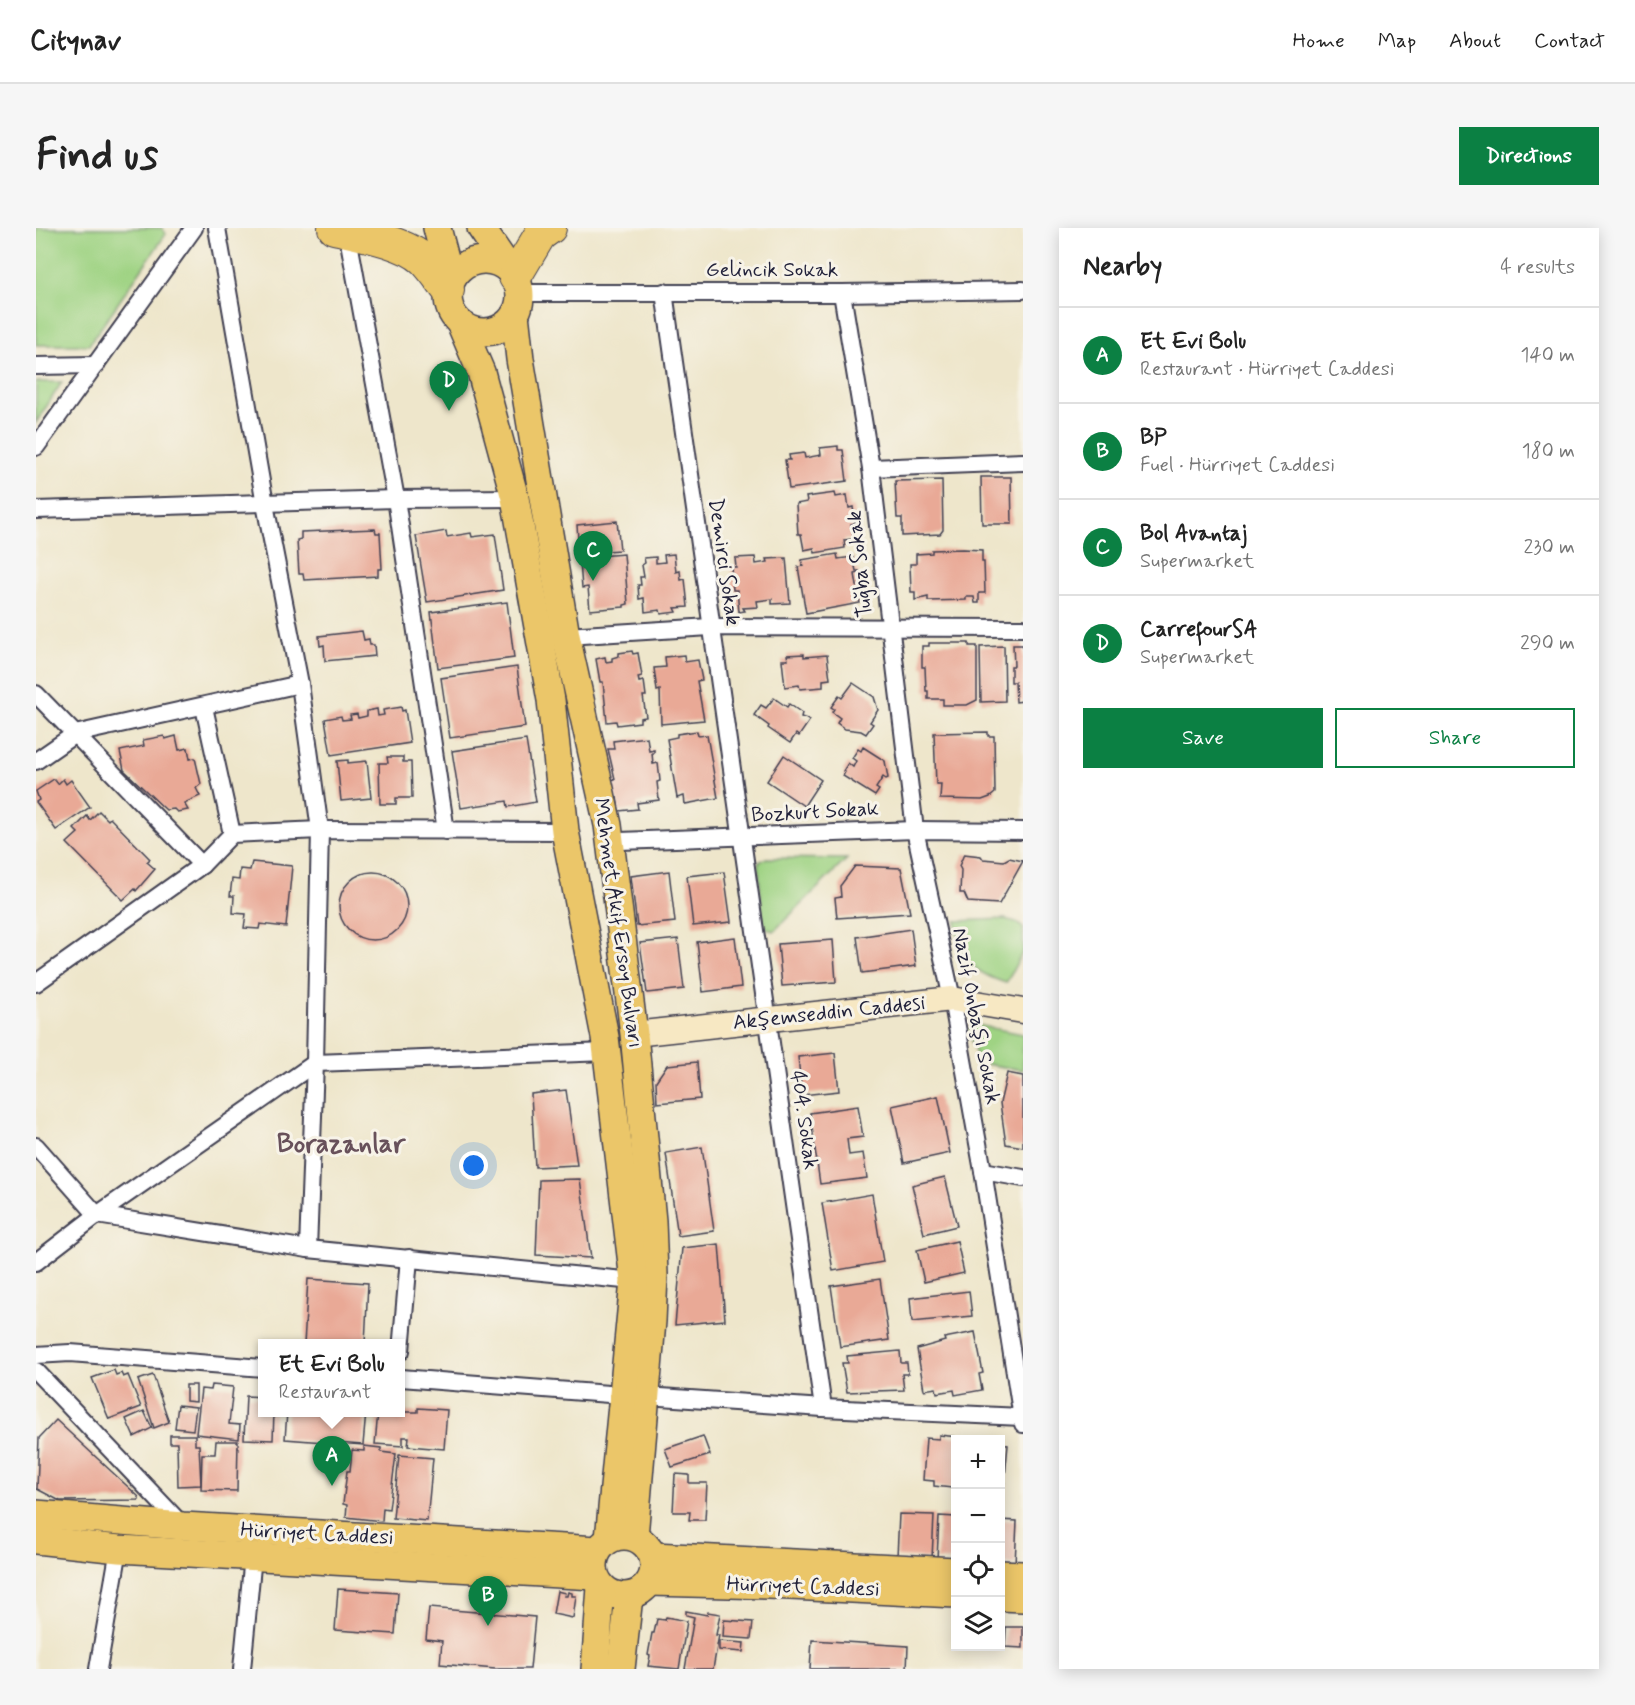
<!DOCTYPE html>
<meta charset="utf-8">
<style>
body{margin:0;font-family:Mynerve,sans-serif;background:#f6f6f6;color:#222}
.controls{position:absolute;right:18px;bottom:18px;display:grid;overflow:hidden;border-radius:0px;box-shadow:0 3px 15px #0003}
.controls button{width:54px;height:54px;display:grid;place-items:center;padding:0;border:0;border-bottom:2px solid #e0e0e0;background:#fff;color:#222;font:30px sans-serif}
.you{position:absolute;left:438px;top:938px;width:21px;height:21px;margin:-15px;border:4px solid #fff;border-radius:50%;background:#1a73e8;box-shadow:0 0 0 9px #1a73e833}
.badge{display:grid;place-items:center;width:39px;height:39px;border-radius:50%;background:#0b8043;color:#fff;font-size:20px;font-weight:700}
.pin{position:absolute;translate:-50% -50px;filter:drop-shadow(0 2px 3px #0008)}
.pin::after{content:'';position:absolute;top:32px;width:21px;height:18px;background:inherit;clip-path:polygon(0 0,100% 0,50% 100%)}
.popup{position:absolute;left:222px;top:1111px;width:147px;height:78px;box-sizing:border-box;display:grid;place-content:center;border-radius:0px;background:#fff;filter:drop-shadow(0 2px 4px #0005);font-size:20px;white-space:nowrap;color:#767676}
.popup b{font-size:22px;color:#222}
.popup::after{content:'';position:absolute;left:50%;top:100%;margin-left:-12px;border:12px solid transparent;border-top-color:#fff}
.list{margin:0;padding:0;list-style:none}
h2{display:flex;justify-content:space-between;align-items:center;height:78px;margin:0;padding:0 24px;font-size:26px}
h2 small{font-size:20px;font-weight:400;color:#767676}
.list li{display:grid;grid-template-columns:39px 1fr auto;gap:18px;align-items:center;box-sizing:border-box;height:96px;padding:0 24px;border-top:2px solid #e0e0e0}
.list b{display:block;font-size:22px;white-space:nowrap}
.list p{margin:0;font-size:20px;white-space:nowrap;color:#767676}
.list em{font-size:20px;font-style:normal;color:#767676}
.actions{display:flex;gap:12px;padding:18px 24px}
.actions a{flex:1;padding:14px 0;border:2px solid #0b8043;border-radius:0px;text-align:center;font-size:21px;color:#0b8043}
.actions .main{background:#0b8043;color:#fff}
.icon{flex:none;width:33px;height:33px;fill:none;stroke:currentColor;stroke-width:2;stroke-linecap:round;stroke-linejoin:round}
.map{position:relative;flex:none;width:987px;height:1441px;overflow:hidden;border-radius:0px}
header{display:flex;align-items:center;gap:36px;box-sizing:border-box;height:84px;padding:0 30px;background:#fff;border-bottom:2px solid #e0e0e0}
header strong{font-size:28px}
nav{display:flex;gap:33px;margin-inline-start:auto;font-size:21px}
.intro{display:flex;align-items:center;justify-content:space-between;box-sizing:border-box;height:144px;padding:0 36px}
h1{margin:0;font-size:42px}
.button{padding:15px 27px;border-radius:0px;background:#0b8043;color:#fff;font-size:21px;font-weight:700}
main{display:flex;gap:36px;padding:0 36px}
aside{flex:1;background:#fff;border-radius:0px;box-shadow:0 3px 15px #0003}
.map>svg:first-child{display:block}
.green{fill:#9fd383;stroke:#607a5f;stroke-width:1.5}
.building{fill:#e9a996}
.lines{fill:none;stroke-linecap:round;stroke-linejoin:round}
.street-casing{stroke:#413f51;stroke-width:20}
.secondary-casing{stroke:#413f51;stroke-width:27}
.primary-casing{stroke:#413f51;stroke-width:30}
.highway-casing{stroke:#413f51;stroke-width:34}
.street{stroke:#fff;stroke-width:16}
.secondary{stroke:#f7e8c3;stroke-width:24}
.primary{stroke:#ebc669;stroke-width:27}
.highway{stroke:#ebc669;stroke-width:32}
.labels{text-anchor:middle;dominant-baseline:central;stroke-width:6;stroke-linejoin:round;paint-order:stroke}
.street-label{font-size:21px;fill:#22223b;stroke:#f7f3e8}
.district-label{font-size:27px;font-weight:bold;fill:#68515b;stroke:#f7f3e8}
</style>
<header>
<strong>Citynav</strong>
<nav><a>Home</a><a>Map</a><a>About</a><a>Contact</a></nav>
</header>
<div class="intro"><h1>Find us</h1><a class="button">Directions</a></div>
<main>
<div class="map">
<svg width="987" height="1441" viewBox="0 0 987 1441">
<rect width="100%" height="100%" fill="#f7f3e8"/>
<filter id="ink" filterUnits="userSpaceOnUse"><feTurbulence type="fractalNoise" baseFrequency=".0167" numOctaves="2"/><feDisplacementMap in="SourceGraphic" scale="12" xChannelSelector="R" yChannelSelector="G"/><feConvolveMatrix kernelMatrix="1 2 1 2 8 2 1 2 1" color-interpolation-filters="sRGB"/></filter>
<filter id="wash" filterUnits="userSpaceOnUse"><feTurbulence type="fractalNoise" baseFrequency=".008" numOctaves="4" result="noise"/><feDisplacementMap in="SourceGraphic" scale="24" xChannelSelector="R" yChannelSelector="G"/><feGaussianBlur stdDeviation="1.35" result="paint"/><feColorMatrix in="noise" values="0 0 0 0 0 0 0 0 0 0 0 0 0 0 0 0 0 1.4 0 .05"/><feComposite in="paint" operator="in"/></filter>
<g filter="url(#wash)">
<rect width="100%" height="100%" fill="#eee6cb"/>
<g class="green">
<path d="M0 0H126L130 6 53 117H0Z"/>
<path d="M0 154H26L0 195Z"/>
<path d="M730 630 811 631 738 703 731 701 727 693 722 635Z"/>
<path d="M969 691 980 694 987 700V723L970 755C935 744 923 730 920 693Z"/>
<path d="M940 797 987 806V842L943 835 932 803Z"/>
</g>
<g id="blocks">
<g class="building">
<path d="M802 218V222H807L811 253 753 261 749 232H754L753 227 768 225 769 230 785 227 784 220Z"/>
<path d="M945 249H975L976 296H946Z"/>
<path d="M906 252 907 302 904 306 866 308V290H861L859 253Z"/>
<path d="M799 265 800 269 811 267 813 280 817 279 819 295 815 296 818 311 808 312 809 320 779 325 778 320 768 322 765 306H762L760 276 771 274 770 269Z"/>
<path d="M581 293 584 322 543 325 541 297Z"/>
<path d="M339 301 340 305H344L346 341H342V348L268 352 267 346H263L261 312 265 311V304Z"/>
<path d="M410 303 411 309 435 305 436 309 459 306 467 362 391 374 380 308Z"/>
<path d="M927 321 946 322V334H948L949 365H943V375H939L938 369H930V372L892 373V369L879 372V364H875L874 336H880V326L896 325V322Z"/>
<path d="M588 326 592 376 588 377V379L554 382 552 359 546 360 544 334H550V329Z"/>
<path d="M638 326 640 344 644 343 645 352 649 351 652 379 639 380 641 384 625 386 624 382 609 384 608 370 603 371 602 357H605L604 349H608L606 337 609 335 608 330 620 329V335L629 334 628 327Z"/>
<path d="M801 326 802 331 817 329 820 343H823V345L819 346 824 375 770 385 762 339 767 338 765 332Z"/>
<path d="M719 329 720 336 732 334 731 331 750 330 754 375 736 376V371L721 373 722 379 707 380 709 383 703 384 701 362H697L695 339H700L699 330Z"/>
<path d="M471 374 478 430 402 440 395 384Z"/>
<path d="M326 403 328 412 333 411 334 417H338L339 428 289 433 288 417 284 418 283 408Z"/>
<path d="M893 415H933V418H941V472L931 477H907V471H892V463H890L889 439H886V418H893Z"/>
<path d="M977 417H987V473L980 474 979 454H975V438H978Z"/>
<path d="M968 418 969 473 945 474 944 419Z"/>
<path d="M596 423 597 426 602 425 606 448 602 449 603 454 608 453 610 468H607L610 489 604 490V494L581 497 580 493 571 494 567 454H564L560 431 569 429 570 434 576 433V430L583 428V425Z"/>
<path d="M768 426V429L791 427 794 451 787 452V459L764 461 763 457 749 459 746 432H752L751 427Z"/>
<path d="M648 427 649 434 662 432 666 452 661 453 668 492 625 496 624 462 621 463 618 440 630 439 629 429Z"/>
<path d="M481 439 489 499 414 510 405 450Z"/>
<path d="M817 455 838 469 842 482 834 494 837 496 830 506 825 503 809 501 801 495 804 490 796 484 798 481 795 479 803 468 806 470Z"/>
<path d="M738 470 751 479 753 476 766 485 765 489 774 492 763 508 760 506 754 515 732 500 733 498 718 487 725 477 730 480Z"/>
<path d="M365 479 366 483 369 482 374 515 295 527 289 491 305 488 306 492 315 491 314 487 321 486 322 490 331 488V483L341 481 342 488 348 487 347 482Z"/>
<path d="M661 503 662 508 671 507 682 570 649 576 648 568 641 570 631 511 641 509V506Z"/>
<path d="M952 504V508H958L959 565 954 569 946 572 904 571 905 556H900L898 505Z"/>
<path d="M128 508 129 511 140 508 143 522 152 520 154 531 159 530 165 556 160 560 164 568 148 575 152 582 141 584 138 581 130 582 88 542 84 523 108 518 107 512Z"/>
<path d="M611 509 613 523 618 522V525H616L617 536 622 535 624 553 621 554 623 572 601 575 602 581 583 583 581 569H577L575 552 579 551 572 521H578L577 513Z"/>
<path d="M490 512 500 574 472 579 471 573 425 580 416 523Z"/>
<path d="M827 519 849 533 852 550 850 551 847 549 840 560 843 562 839 568 807 548 809 544 807 543 812 535 817 539 820 533 816 530 822 521 825 523Z"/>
<path d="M748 527 785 552 768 578 731 553Z"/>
<path d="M351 529H367V534H375L376 570H360V576H344L343 535H352Z"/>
<path d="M312 532V535L331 533 335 570 305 573 301 533Z"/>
<path d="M18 551 22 556 27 551 30 556 35 552 54 579 20 602 0 574 3 572 0 563Z"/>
<path d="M63 583 72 592 74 590 114 631 111 634 119 641 100 663 99 661 87 672 31 615 42 605 38 601 51 588 54 592Z"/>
<path d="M928 626 945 628 947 631 968 633 973 630 987 633 963 676 932 674 928 665H924L925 642 923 638Z"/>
<path d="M216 634 256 638 250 699 224 696 223 701 208 700 210 686 197 685 198 668H194L196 651 203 652 204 641 214 642Z"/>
<path d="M819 638 865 640 874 685 801 690 799 670 805 669 804 658Z"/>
<path d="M633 643 639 694 601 698 595 648Z"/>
<path d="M688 644 695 694 657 698 651 648Z"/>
<circle cx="337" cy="678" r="34"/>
<path d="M875 701 880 738 826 745 821 709Z"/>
<path d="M699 709 705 759 667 764 661 714Z"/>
<path d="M642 711 648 761 611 765 604 715Z"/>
<path d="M797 712 800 754 746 758 742 716Z"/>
<path d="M799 825 803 863 766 867 762 829Z"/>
<path d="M661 834 664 871 621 875 620 853 631 837Z"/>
<path d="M971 845 987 848V919L970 916 964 875Z"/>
<path d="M530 862 541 937 499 939 495 866Z"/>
<path d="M902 868 914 925 868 935 856 878Z"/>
<path d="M822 878 827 909 811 911 813 927 827 925 831 950 784 956 774 885Z"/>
<path d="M666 919 678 1003 642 1008 630 925Z"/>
<path d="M909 949 921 998 888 1006 876 957Z"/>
<path d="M544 951 555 1030 500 1027 503 952Z"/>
<path d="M836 966 847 1034 797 1043 786 975Z"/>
<path d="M921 1013 928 1045 888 1054 881 1022Z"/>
<path d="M683 1016 689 1092 639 1097 646 1020Z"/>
<path d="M272 1051 332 1055 329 1116H268Z"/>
<path d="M844 1051 853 1112 804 1119 795 1058Z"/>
<path d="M933 1063 936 1088 876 1094 874 1070Z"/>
<path d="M939 1104 947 1145 943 1146 946 1162 919 1167 918 1162 901 1165 900 1160 888 1162 881 1121 909 1113 908 1110Z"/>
<path d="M864 1123 865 1135H871L872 1146H866L868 1162 811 1164 806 1135H812L811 1128Z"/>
<path d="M78 1142 80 1147 85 1145 87 1149 92 1147 105 1179 73 1191 56 1150Z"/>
<path d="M117 1147 133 1194 118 1200 102 1152Z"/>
<path d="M150 1157H160V1174L150 1173Z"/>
<path d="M176 1157 197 1159 193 1196 204 1197 203 1211 160 1206 165 1161 175 1162Z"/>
<path d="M210 1168 227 1169V1184H238L237 1212 208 1211Z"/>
<path d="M142 1177 160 1179 157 1202 139 1200Z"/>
<path d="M382 1180 411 1182 408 1221 372 1218 373 1209H367V1218L339 1216 342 1184H382Z"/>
<path d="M108 1183 116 1200 98 1209 90 1191Z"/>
<path d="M251 1184H330L327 1217 249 1211Z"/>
<path d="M20 1192 103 1269V1272L24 1273 1 1261 3 1210Z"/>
<path d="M134 1207H159V1217H163L165 1257 142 1258 141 1215H134Z"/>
<path d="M903 1207 922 1209V1212H920V1256L917 1255 916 1260 898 1258V1253L887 1252 890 1210 903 1211Z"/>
<path d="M667 1208 674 1227 636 1239 629 1221Z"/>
<path d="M180 1213H202L201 1263 165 1262 166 1226H179Z"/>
<path d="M964 1216 972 1217 968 1259H964Z"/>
<path d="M328 1218 345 1220V1224L360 1226 353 1281 347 1280 346 1293 310 1289 311 1277 307 1276 311 1243H314L316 1222 328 1223Z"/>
<path d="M363 1227 397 1230 391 1293 357 1290Z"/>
<path d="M639 1246 653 1247V1255H671L669 1292H653L654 1284H637Z"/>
<path d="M863 1286 898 1287 896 1331 861 1329Z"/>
<path d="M903 1288 920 1289V1333L901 1332Z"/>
<path d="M964 1292 981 1293 979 1336 964 1335Z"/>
<path d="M302 1361 362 1365 359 1406 299 1402Z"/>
<path d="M521 1363 529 1365 528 1368H531L532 1364 536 1365V1368H540L537 1390 517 1386Z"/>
<path d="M393 1380 499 1389 494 1441H459L404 1436 406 1413 390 1411Z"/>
<path d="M650 1383 671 1387 672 1384 684 1386 680 1407H683L677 1441H649L658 1389 650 1387Z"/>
<path d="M630 1389 651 1393 643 1441 612 1438 614 1428 612 1427 616 1405H618L621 1391 629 1392Z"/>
<path d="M688 1392 717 1394 715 1411 687 1409Z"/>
<path d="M970 1399H987V1420L969 1419Z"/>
<path d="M776 1412 872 1418 871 1441H774Z"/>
<path d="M683 1413 708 1415 707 1424 683 1422Z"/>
</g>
</g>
</g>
<g filter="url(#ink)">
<use href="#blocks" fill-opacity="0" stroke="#413f51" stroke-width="1.5"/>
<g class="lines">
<g class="street-casing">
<g id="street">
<path d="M181 0 229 276 264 456 284 602 279 835 272 1021 598 1053"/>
<path d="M311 3 360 271 410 603"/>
<path d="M628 64 787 1180"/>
<path d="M484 65H806L987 62"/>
<path d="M806 65 835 240 879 602 916 771 947 943 987 1196"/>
<path d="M0 138 60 137"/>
<path d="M0 219 158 0"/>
<path d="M835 240 987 234"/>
<path d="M0 282 360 271 479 270"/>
<path d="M530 408 674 399 987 400"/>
<path d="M0 466 166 637"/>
<path d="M168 479 196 606"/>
<path d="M0 533 39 506 264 456"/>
<path d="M574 610 584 613 879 602 987 603"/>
<path d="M0 755 166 637 196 606 284 602 529 603"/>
<path d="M0 918 61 987 272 1021"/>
<path d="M947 943 987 950"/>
<path d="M0 1034 61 987 279 835 571 824"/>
<path d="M365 1123 373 1030"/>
<path d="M0 1127 34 1125 227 1140"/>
<path d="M0 1143 147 1298"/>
<path d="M365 1150 586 1167"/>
<path d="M610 1168 787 1180 986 1189"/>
<path d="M62 1441 83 1321"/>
<path d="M206 1441 217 1328"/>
</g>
</g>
<g class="secondary-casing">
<path id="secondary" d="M598 806 916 771 987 783"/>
</g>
<g class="primary-casing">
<g id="primary">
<path d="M401 0 415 53"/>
<path d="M445 0 475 44"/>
<circle cx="448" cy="68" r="36"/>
<path d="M479 86 484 131 530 408 572 597 598 806 616 993 618 1047 616 1093 598 1309"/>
<path d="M425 97 445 144 479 270 515 472 529 603 569 809 598 1053 573 1311"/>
<path d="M0 1286 147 1298 562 1322"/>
<circle cx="588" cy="1338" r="30"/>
<path d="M0 1312 83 1321 559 1348"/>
<path d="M617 1328 920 1343"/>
<path d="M964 1346 987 1347"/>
<path d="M614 1354 733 1357 920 1366"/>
<path d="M964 1369 987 1370"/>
<path d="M559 1441 565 1359"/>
<path d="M585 1441 593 1368"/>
</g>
</g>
<g class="highway-casing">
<g id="highway">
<path d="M298 0C324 6 369 14 388 32 397 41 404 52 412 62"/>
<path d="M479 49 504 7 514 0"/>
</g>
</g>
<use href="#street" class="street"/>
<use href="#secondary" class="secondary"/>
<use href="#primary" class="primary"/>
<use href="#highway" class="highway"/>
</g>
</g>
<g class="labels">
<g class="street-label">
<text x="736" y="42">Gelincik Sokak</text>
<text transform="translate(688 334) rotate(82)">Demirci Sokak</text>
<text transform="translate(824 336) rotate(-96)">Tuğba Sokak</text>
<text transform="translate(779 584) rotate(-3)">Bozkurt Sokak</text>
<text transform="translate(582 695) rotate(82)">Mehmet Akif Ersoy Bulvarı</text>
<text transform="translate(793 785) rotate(-6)">Akşemseddin Caddesi</text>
<text transform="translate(940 788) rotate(79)">Nazif Onbaşı Sokak</text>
<text transform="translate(768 892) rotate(82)">404. Sokak</text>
<text transform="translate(281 1306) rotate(3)">Hürriyet Caddesi</text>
<text transform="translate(767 1359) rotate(2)">Hürriyet Caddesi</text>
</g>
<g class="district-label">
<text x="305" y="916">Borazanlar</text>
</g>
</g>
</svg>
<div class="controls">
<button>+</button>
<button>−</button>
<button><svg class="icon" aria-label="locate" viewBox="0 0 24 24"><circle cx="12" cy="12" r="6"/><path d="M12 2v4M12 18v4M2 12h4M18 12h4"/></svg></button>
<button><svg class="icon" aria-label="layers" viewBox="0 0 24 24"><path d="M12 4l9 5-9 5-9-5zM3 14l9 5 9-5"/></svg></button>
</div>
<div class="you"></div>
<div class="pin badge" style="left:296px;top:1258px">A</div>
<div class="popup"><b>Et Evi Bolu</b>Restaurant</div>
<div class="pin badge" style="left:452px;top:1398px">B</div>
<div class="pin badge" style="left:557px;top:353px">C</div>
<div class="pin badge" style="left:413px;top:183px">D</div>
</div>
<aside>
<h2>Nearby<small>4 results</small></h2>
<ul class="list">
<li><span class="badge">A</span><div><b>Et Evi Bolu</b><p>Restaurant · Hürriyet Caddesi</p></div><em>140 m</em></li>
<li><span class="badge">B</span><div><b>BP</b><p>Fuel · Hürriyet Caddesi</p></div><em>180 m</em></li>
<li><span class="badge">C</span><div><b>Bol Avantaj</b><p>Supermarket</p></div><em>230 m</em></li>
<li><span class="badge">D</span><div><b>CarrefourSA</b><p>Supermarket</p></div><em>290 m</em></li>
</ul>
<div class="actions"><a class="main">Save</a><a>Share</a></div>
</aside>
</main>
